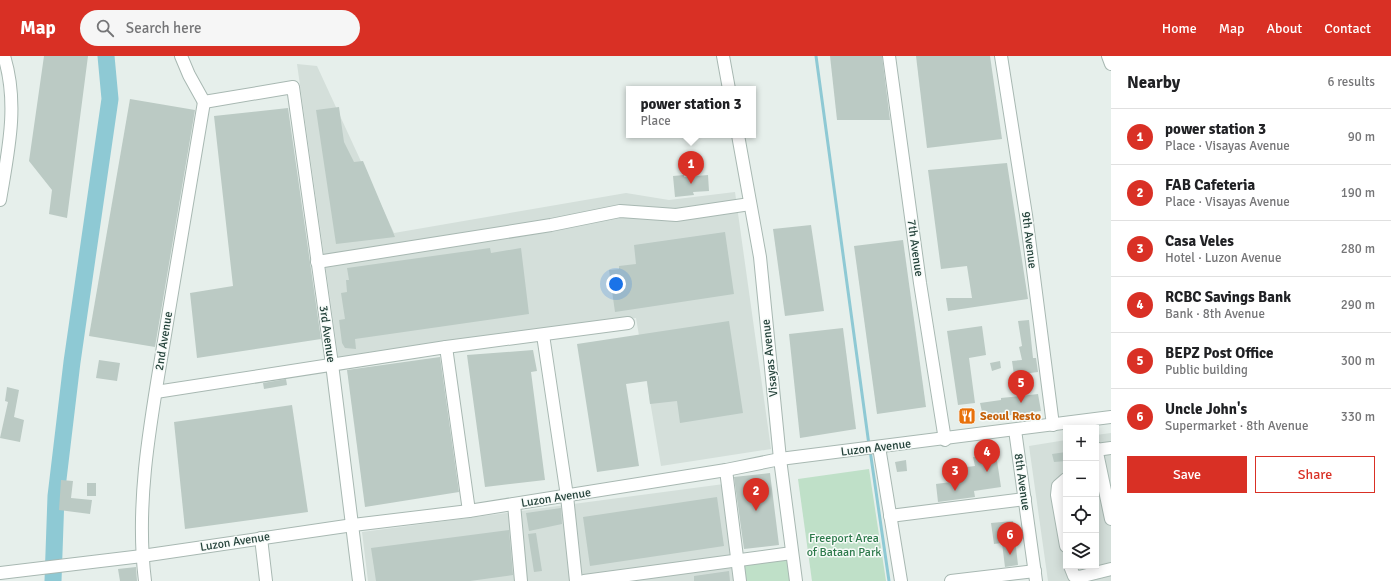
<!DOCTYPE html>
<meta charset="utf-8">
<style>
body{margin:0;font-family:Signika,sans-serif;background:#f6f6f6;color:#202124}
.controls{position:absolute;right:12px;bottom:12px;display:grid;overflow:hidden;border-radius:0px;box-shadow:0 2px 10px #0003}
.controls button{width:36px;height:36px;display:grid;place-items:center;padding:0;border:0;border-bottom:1px solid #e0e0e0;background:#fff;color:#202124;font:20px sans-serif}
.you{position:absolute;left:616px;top:228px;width:14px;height:14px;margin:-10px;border:3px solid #fff;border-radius:50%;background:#1a73e8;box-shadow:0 0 0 6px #1a73e833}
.badge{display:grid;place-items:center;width:26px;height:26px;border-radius:50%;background:#d93025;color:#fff;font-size:13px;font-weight:700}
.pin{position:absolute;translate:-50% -33px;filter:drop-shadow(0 1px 2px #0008)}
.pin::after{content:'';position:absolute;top:21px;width:14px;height:12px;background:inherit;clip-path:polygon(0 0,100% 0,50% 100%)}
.popup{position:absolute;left:626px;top:30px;width:130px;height:52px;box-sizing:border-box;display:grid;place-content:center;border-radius:0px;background:#fff;filter:drop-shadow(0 1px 3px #0005);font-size:13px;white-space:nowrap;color:#757577}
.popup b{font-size:15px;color:#202124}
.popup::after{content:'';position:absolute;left:50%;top:100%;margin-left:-8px;border:8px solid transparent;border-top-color:#fff}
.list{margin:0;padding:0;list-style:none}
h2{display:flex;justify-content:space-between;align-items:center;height:52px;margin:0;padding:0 16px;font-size:17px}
h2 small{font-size:13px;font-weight:400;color:#757577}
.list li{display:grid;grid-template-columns:26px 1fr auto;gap:12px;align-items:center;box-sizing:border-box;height:56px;padding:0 16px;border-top:1px solid #e0e0e0}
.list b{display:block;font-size:15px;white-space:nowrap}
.list p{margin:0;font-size:13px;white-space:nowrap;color:#757577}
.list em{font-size:13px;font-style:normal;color:#757577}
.actions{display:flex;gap:8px;padding:12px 16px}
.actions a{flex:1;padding:9px 0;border:1px solid #d93025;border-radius:0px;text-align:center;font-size:14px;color:#d93025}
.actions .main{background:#d93025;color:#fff}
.icon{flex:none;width:22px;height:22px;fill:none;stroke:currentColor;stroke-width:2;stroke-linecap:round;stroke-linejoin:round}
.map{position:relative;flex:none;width:1111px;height:525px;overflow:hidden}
header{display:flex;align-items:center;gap:24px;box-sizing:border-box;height:56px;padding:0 20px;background:#d93025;color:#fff}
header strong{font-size:19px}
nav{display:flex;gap:22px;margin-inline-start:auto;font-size:14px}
.search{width:280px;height:36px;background:#f6f6f6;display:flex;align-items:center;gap:10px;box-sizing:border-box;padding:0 14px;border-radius:22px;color:#757577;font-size:15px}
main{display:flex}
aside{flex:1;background:#fff}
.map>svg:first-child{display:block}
.built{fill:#d4dfda}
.green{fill:#bfe0c8}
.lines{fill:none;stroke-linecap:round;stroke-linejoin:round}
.stream{stroke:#8ec9d4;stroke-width:3}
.river{stroke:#8ec9d4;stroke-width:17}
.building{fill:#bbcac4}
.minor-casing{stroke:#a8b8b2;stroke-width:14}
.minor{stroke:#fff;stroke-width:12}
.labels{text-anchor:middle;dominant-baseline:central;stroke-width:3;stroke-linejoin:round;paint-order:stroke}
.street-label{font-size:12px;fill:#24423a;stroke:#f7fbf9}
.food-label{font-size:12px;font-weight:bold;fill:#c56008;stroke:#f7fbf9;text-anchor:start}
.park-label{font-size:12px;fill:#2d7a4b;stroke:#f7fbf9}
</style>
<header>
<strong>Map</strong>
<div class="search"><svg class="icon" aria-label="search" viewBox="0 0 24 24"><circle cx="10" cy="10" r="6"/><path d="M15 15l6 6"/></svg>Search here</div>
<nav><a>Home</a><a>Map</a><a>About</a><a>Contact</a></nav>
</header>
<main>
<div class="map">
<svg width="1111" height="525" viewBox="0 0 1111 525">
<rect width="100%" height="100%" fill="#e6efeb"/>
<g class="built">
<path d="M297 8 317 10 394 177 626 137 669 144 735 136 771 393 661 410 636 262 555 276 339 306Z"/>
<path d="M1111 377V525H1048L1029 390 1066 384V510H1096V379Z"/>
<path d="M724 428 737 525H368L362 476Z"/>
</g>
<g class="green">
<path d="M869 413 886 525H812L798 423Z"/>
<path d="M789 502 793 525H746L744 509Z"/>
</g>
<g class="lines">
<g class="stream">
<path d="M816 0 869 389"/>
<path d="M870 394 889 525"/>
</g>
<path class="river" d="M53 525 56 440 72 306 110 43 106 0"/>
</g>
<g class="building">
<path d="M44 0H88L67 162 49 158 52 134 29 105Z"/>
<path d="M830 0H882L890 64H837Z"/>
<path d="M916 0H990L1002 83 927 92Z"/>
<path d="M130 43 195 54 155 291 89 280Z"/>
<path d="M339 51 344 86 354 106 363 105 395 181 336 188 316 54Z"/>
<path d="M288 52 321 283 197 302 190 237 233 230 214 60Z"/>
<path d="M1007 107 1028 243 948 255 946 242H972L967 210 941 213 928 114Z"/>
<path d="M684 119V121L708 119 709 135 693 136 694 139 675 141 673 120Z"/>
<path d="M811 169 824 255 785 260 773 173Z"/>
<path d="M725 176 734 238 615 256 609 214 619 213V210L636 208 634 189Z"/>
<path d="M903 184 926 351 877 358 854 190Z"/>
<path d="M490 192 491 197 521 192 529 258 355 283 356 293 345 292 342 287 339 264 345 263 341 237 347 236 346 224H349L347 212Z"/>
<path d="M1029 264 1033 302H1036L1038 316 1014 319 1012 305 1022 304 1019 291 1022 290 1018 265Z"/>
<path d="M729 265 743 357 680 367 677 345 650 348 647 325 626 328 639 410 597 416 577 288Z"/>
<path d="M982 270 986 299 969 302 975 347 958 349 947 275Z"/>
<path d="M843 272 856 373 800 382 789 278Z"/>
<path d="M533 294 537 315 531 316 545 424 485 431 467 299Z"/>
<path d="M440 301 459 436 365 451 347 314Z"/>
<path d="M99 304 120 307 117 325 96 322Z"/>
<path d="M1000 305 1001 312 992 315 990 307Z"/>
<path d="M286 323 287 329 264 333 263 327Z"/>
<path d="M7 331 19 334 14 361 24 364 20 386 0 382 8 346 5 345Z"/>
<path d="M1038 338 1041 355 1004 360V357L983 360 980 347 1001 344V342Z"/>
<path d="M292 349 308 456 185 473 174 366Z"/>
<path d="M1066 396V405L1054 406 1052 398Z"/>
<path d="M996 398 1001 431 974 435 975 441 938 446 936 428 951 426 950 413 975 410 973 401Z"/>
<path d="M906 404 907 415 897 416 895 406Z"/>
<path d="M770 417 779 489 744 493 734 421Z"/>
<path d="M61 424 73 425 71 442 92 444 90 458 59 454Z"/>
<rect x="87" y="427" width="9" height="13"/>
<path d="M717 441 724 490 590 510 583 461Z"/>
<path d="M561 452 562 468 529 475 526 457Z"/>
<path d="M1013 465 1018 509 1005 511 1002 487 994 488 991 467Z"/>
<path d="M509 474 513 519 470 525H376L371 492Z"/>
<path d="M536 477 542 515 534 516 528 478Z"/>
<path d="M136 511 137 525H120L118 513Z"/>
<path d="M729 515 730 525H694V520Z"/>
</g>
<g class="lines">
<g class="minor-casing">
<g id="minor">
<path d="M181 0 189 19 204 46 293 31 332 308 359 525"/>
<path d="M723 0 729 33"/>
<path d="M889 0 920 227 945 384"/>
<path d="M1001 0 1026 159 1053 369"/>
<path d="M1108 0 1111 8"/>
<path d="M738 79 760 201 780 403 796 525"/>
<path d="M0 144C8 96 19 48 4 0"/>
<path d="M317 206 551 169 620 155 676 159 750 148"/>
<path d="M543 279 567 440 576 525"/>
<path d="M446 291 469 455"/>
<path d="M156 336 446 291 628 267"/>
<path d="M1015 374 1036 525"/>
<path d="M879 391 901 525"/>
<path d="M1096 392 1111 463"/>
<path d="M1096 394 1111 392"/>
<path d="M726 414 740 525"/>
<path d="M1066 423 1058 430 1057 439 1066 490"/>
<path d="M514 448 521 525"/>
<path d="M890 460 1025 443"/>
<path d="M261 482 266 525"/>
<path d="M1070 510 1074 520 1079 521 1111 513"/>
<path d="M0 517 142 500 353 469 469 455 726 414 780 403 1111 361"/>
<path d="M145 525C135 446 151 363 164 285 177 205 191 125 204 46"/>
<path d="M584 525 792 497"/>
<path d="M951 525 1035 515"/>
</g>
</g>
<use href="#minor" class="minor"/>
</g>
<defs>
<g id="restaurant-square" transform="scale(0.9)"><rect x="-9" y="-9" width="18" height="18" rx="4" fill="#e8710a" stroke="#f7fbf9"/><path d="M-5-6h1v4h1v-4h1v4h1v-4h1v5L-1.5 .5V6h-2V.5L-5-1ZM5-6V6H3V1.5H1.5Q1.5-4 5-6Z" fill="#fff"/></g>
</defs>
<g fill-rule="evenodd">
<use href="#restaurant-square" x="967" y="360"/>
</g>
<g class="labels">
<g class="street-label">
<text transform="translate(1029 184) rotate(83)">9th Avenue</text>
<text transform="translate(915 192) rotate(82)">7th Avenue</text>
<text transform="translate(327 278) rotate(82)">3rd Avenue</text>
<text transform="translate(164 285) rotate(-81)">2nd Avenue</text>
<text transform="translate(770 302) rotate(-96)">Visayas Avenue</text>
<text transform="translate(876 392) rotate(-7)">Luzon Avenue</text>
<text transform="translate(1022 426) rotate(82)">8th Avenue</text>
<text transform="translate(556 442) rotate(-9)">Luzon Avenue</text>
<text transform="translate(235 486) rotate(-9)">Luzon Avenue</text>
</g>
<g class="food-label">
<text x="980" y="360">Seoul Resto</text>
</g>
<g class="park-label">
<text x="844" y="482">Freeport Area<tspan x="844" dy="14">of Bataan Park</tspan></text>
</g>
</g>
</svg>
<div class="controls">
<button>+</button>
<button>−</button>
<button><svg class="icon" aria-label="locate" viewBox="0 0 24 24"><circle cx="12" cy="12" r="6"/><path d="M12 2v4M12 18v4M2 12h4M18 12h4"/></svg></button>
<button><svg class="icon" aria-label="layers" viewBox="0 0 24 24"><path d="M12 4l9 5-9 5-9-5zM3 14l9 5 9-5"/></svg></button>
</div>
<div class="you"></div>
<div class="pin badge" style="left:691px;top:128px">1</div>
<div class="popup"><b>power station 3</b>Place</div>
<div class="pin badge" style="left:756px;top:455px">2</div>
<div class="pin badge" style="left:955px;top:435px">3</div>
<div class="pin badge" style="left:987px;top:416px">4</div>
<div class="pin badge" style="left:1021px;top:347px">5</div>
<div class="pin badge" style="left:1010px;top:499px">6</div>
</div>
<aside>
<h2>Nearby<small>6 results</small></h2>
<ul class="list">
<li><span class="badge">1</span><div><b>power station 3</b><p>Place · Visayas Avenue</p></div><em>90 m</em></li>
<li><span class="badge">2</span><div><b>FAB Cafeteria</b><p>Place · Visayas Avenue</p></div><em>190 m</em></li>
<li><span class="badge">3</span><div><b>Casa Veles</b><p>Hotel · Luzon Avenue</p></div><em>280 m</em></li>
<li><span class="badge">4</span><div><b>RCBC Savings Bank</b><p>Bank · 8th Avenue</p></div><em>290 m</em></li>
<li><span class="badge">5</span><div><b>BEPZ Post Office</b><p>Public building</p></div><em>300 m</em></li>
<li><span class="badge">6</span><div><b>Uncle John's</b><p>Supermarket · 8th Avenue</p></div><em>330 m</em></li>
</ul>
<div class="actions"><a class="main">Save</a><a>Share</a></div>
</aside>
</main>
